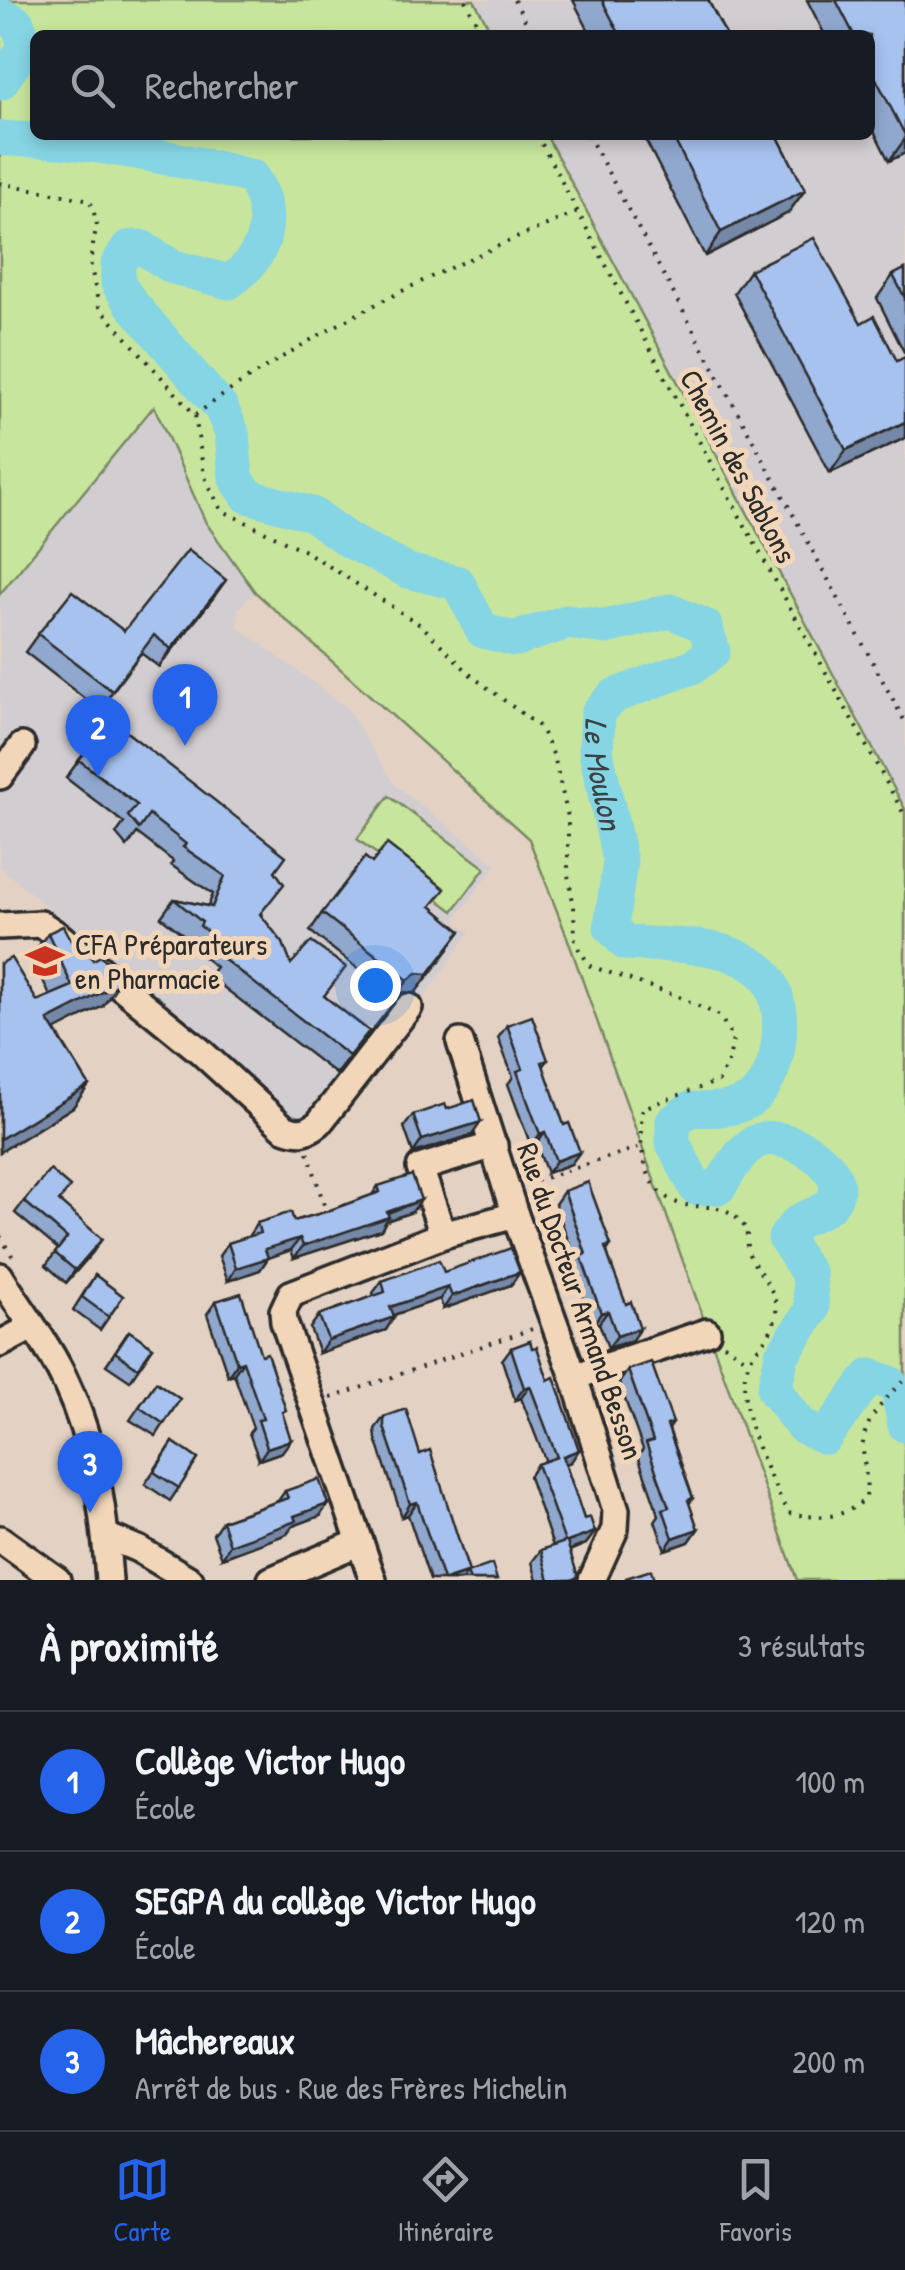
<!DOCTYPE html>
<html lang="fr">
<meta charset="utf-8">
<style>
body{margin:0;font-family:"Patrick Hand",sans-serif;background:#242831;color:#f1f3f6}
.you{position:absolute;left:375px;top:985px;width:35px;height:35px;margin:-25px;border:8px solid #fff;border-radius:50%;background:#1a73e8;box-shadow:0 0 0 15px #1a73e833}
.badge{display:grid;place-items:center;width:65px;height:65px;border-radius:50%;background:#2563eb;color:#fff;font-size:32px;font-weight:700}
.pin{position:absolute;translate:-50% -82px;filter:drop-shadow(0 2px 5px #0008)}
.pin::after{content:'';position:absolute;top:52px;width:35px;height:30px;background:inherit;clip-path:polygon(0 0,100% 0,50% 100%)}
.list{margin:0;padding:0;list-style:none}
h2{display:flex;justify-content:space-between;align-items:center;height:130px;margin:0;padding:0 40px;font-size:42px}
h2 small{font-size:32px;font-weight:400;color:#9ea1a6}
.list li{display:grid;grid-template-columns:65px 1fr auto;gap:30px;align-items:center;box-sizing:border-box;height:140px;padding:0 40px;border-top:2px solid #363941}
.list b{display:block;font-size:38px;white-space:nowrap}
.list p{margin:0;font-size:32px;white-space:nowrap;color:#9ea1a6}
.list em{font-size:32px;font-style:normal;color:#9ea1a6}
.icon{flex:none;width:55px;height:55px;fill:none;stroke:currentColor;stroke-width:2;stroke-linecap:round;stroke-linejoin:round}
.map{position:relative;flex:none;width:905px;height:1580px;overflow:hidden}
.search{position:absolute;background:#171b24;box-shadow:0 5px 15px #0003;left:30px;right:30px;top:30px;height:110px;display:flex;align-items:center;gap:25px;box-sizing:border-box;padding:0 35px;border-radius:15px;color:#9ea1a6;font-size:38px}
.sheet{height:550px;background:#171b24}
nav{display:flex;justify-content:space-around;align-items:center;box-sizing:border-box;height:140px;border-top:2px solid #363941;background:#171b24;font-size:28px;color:#9ea1a6}
nav a{display:grid;justify-items:center;gap:5px}
nav .on{color:#2563eb}
.map>svg:first-child{display:block}
.built{fill:#d1cdd1}
.green{fill:#c7e59d;stroke:#798864;stroke-width:2.5}
.lines{fill:none;stroke-linecap:round;stroke-linejoin:round}
.river{stroke:#86d5e4;stroke-width:35}
.minor-casing{stroke:#2b2b2b;stroke-width:32}
.path{stroke:#2b2b2b;stroke-width:4;stroke-dasharray:2.5 8;stroke-linecap:butt}
.minor{stroke:#f2d6b9;stroke-width:25}
.wall{fill:#90a7ce;stroke:#2b2b2b;stroke-width:2.5}
.shaded-wall{fill:#7588a7;stroke:#2b2b2b;stroke-width:2.5}
.building{fill:#a7c2ef;stroke:#2b2b2b;stroke-width:2.5}
.labels{text-anchor:middle;dominant-baseline:central;stroke-width:10;stroke-linejoin:round;paint-order:stroke}
.street-label{font-size:30px;fill:#2b2b2b;stroke:#f2d6b9}
.poi-label{font-size:30px;fill:#2b2b2b;stroke:#f2d6b9;text-anchor:start}
.water-label{font-size:32px;font-style:italic;fill:#394447;stroke:#f2d6b9}
</style>
<div class="map">
<svg width="905" height="1580" viewBox="0 0 905 1580">
<rect width="100%" height="100%" fill="#e3d2c4"/>
<filter id="ink" filterUnits="userSpaceOnUse"><feTurbulence type="fractalNoise" baseFrequency=".01" numOctaves="2"/><feDisplacementMap in="SourceGraphic" scale="20" xChannelSelector="R" yChannelSelector="G"/><feConvolveMatrix kernelMatrix="1 2 1 2 8 2 1 2 1" color-interpolation-filters="sRGB"/></filter>
<g filter="url(#ink)">
<g class="built">
<path d="M474 0H905V809L546 135H870V35H493Z"/>
<path d="M154 405 206 523 255 592 238 608V627L346 707 395 785 496 864 454 921 470 932 361 1086 298 1125 223 1056 0 867V594Z"/>
</g>
<g class="green">
<path d="M0 0H474L493 35H35V135H546L905 809V1580H797L567 937 529 839 255 592 206 523 154 406 0 594Z"/>
<path d="M389 796 485 868 453 911 357 839Z"/>
</g>
<g class="lines">
<g class="river">
<path d="M0 14 17 23 26 46 0 83"/>
<path id="s1" d="M0 138C26 141 52 139 77 143 135 151 195 162 252 177 277 217 267 256 229 282L173 267 141 247 128 248 118 264V283L131 303 221 408 232 433 236 478 248 496 312 514 348 540 408 571 458 583 483 631 515 639 567 622 606 627 670 611 705 626 713 651 694 666 614 696 598 713 596 752 620 862 611 927 625 943C669 946 722 941 759 969 791 992 784 1079 750 1100 733 1111 708 1110 690 1109L673 1122V1143L696 1188 719 1187C730 1171 741 1147 760 1140 786 1131 851 1167 834 1199 828 1211 812 1214 801 1220 794 1224 790 1231 785 1238L809 1275 812 1310 782 1355 774 1390 802 1426 825 1437 870 1376 890 1383"/>
<path d="M900 1401 905 1425"/>
</g>
<g class="minor-casing">
<g id="minor">
<path d="M0 776 22 746"/>
<path d="M0 926 41 924 59 936 199 1050 284 1128C299 1134 307 1133 319 1123L409 1007"/>
<path d="M460 1042 515 1215 574 1377 616 1510 615 1529 592 1580"/>
<path d="M443 1235 420 1168 494 1145"/>
<path d="M0 1276C21 1311 49 1345 66 1383 95 1445 104 1512 109 1580"/>
<path d="M0 1344 32 1327"/>
<path d="M574 1377 707 1332"/>
<path d="M106 1536 138 1549 190 1580"/>
<path d="M0 1539 57 1580"/>
<path d="M360 1542 373 1580"/>
<path d="M271 1580 360 1542 284 1322 283 1311 291 1294 443 1235 515 1215"/>
</g>
</g>
<g class="path">
<path d="M465 0 483 35"/>
<path d="M514 0 533 35"/>
<path d="M537 135 716 473 905 816"/>
<path d="M588 135 905 722"/>
<path d="M0 183 90 200 97 223 90 262 99 307 195 415 204 475 221 510 307 552 422 626 473 677 540 727 554 756 568 817V875L574 907 575 943 590 966 677 996 720 1016 733 1039 729 1060 719 1081 643 1108C637 1141 642 1194 681 1204 696 1208 717 1205 729 1212 735 1215 742 1224 747 1229 747 1235 746 1246 748 1252 755 1271 779 1289 776 1314 773 1336 759 1343 750 1360 729 1398 770 1478 788 1513 819 1519 842 1520 866 1498 868 1480 864 1467 863 1449 861 1421 888 1397 905 1379"/>
<path d="M195 415C312 330 444 267 578 212"/>
<path d="M308 1152 327 1215"/>
<path d="M526 1184 640 1147"/>
<path d="M0 1236 14 1259"/>
<path d="M724 1344 749 1361"/>
<path d="M331 1398 535 1328"/>
</g>
<use href="#minor" class="minor"/>
</g>
<g class="wall">
<path d="M573 0H708L726 35H591Z"/>
<path d="M807 0H905V153L889 161 870 123V35H825Z"/>
<path d="M643 135H777L805 190 788 213 705 256Z"/>
<path d="M905 269V354L877 298 893 275Z"/>
<path d="M750 270 905 438 830 473 734 293Z"/>
<path d="M213 598 159 667 141 653 99 710 25 652 38 634 124 631Z"/>
<path d="M79 760 275 871 261 915 291 964 325 997 369 1031 336 1074 209 976 216 967 187 944 190 940 161 917 174 899 208 906 213 894 171 865 173 861 137 833 127 847 116 834 124 823 66 778Z"/>
<path d="M432 907 449 949 415 993 404 992 395 998 310 931 322 913Z"/>
<path d="M48 933 103 1006 55 1030 89 1085 73 1107 0 1152V964L37 1001 50 996 32 955Z"/>
<path d="M507 1025 548 1060 543 1067 571 1164 547 1173 536 1144 531 1146 508 1084 513 1077 498 1038Z"/>
<path d="M447 1109 472 1135 413 1153 404 1127 413 1115Z"/>
<path d="M378 1186 412 1212 386 1221 381 1230 294 1258 291 1250 268 1258 260 1270 228 1281 219 1256 228 1243 248 1237 257 1223 294 1221 325 1212 372 1195Z"/>
<path d="M564 1191 611 1245 607 1251 632 1340 608 1348 599 1323 592 1326 572 1268 576 1262 555 1204Z"/>
<path d="M24 1201 60 1202 93 1252 66 1283 46 1265 58 1249 15 1213Z"/>
<path d="M444 1272H520L511 1285 443 1309 440 1299 393 1315 386 1330 319 1353 310 1328 319 1315 374 1296 373 1293 382 1281Z"/>
<path d="M95 1275 123 1296 100 1330 73 1310Z"/>
<path d="M216 1301 283 1416 282 1452 259 1460 249 1433 253 1428 234 1374 228 1376 207 1314Z"/>
<path d="M129 1331 153 1347 130 1381 106 1365Z"/>
<path d="M511 1348 571 1462 565 1464 584 1519 595 1532 586 1544 569 1551 578 1577 576 1580H537L532 1562 541 1550 553 1546 529 1477 537 1464 546 1462 521 1398 515 1400 502 1360Z"/>
<path d="M628 1370 673 1423 669 1429 693 1498 689 1504 698 1529 689 1542 665 1550 655 1521 659 1515 638 1456 643 1449 619 1383Z"/>
<path d="M156 1382 180 1399 156 1436 130 1420Z"/>
<path d="M384 1417 420 1454 468 1572 497 1580H430L408 1515 402 1517 376 1439 375 1429Z"/>
<path d="M173 1442 198 1459 170 1501 145 1484Z"/>
<path d="M285 1491 320 1516 293 1526 287 1534 222 1558 213 1534 222 1521 278 1501Z"/>
</g>
<g class="shaded-wall">
<path d="M905 139V153L889 161Z"/>
<path d="M805 190 788 213 705 256 721 232Z"/>
<path d="M905 422V438L830 473 846 450Z"/>
<path d="M226 580 213 598 159 667 171 649Z"/>
<path d="M461 931 415 993 404 992 395 998 408 980Z"/>
<path d="M118 984 103 1006 33 1042 48 1020Z"/>
<path d="M89 1085 73 1107 0 1152V1139Z"/>
<path d="M481 1122 472 1135 413 1153 422 1140Z"/>
<path d="M545 1132 536 1144 531 1146 540 1134Z"/>
<path d="M580 1152 571 1164 547 1173 556 1161Z"/>
<path d="M421 1200 412 1212 386 1221 381 1230 294 1258 303 1246Z"/>
<path d="M300 1238 291 1250 257 1262 265 1249Z"/>
<path d="M102 1239 93 1252 66 1283 75 1270Z"/>
<path d="M268 1258 260 1270 228 1281 236 1268Z"/>
<path d="M520 1272 511 1285 443 1309 452 1296Z"/>
<path d="M448 1287 440 1299 382 1319 390 1307Z"/>
<path d="M608 1311 599 1323 592 1326 601 1313Z"/>
<path d="M394 1317 386 1330 319 1353 328 1340Z"/>
<path d="M640 1328 632 1340 608 1348 617 1336Z"/>
<path d="M243 1361 234 1374 228 1376 237 1363Z"/>
<path d="M530 1386 521 1398 515 1400 524 1388Z"/>
<path d="M291 1440 282 1452 259 1460 267 1448Z"/>
<path d="M579 1450 571 1462 554 1468 563 1456Z"/>
<path d="M417 1502 408 1515 402 1517 410 1504Z"/>
<path d="M328 1504 320 1516 293 1526 287 1534 222 1558 230 1545 294 1516Z"/>
<path d="M698 1529 689 1542 665 1550 673 1538Z"/>
<path d="M595 1532 586 1544 558 1555 567 1542Z"/>
<path d="M467 1573 462 1580H445Z"/>
</g>
<g class="building">
<path d="M602 0H708L726 35H620Z"/>
<path d="M836 0H905V135L870 67V35H854Z"/>
<path d="M672 135H777L805 190 721 232Z"/>
<path d="M814 238 861 323 874 316 897 361 905 357V422L846 450 750 270Z"/>
<path d="M905 269V298L893 275Z"/>
<path d="M188 550 226 580 171 649 154 635 112 691 38 634 72 591 124 631Z"/>
<path d="M110 719 286 856 275 871 284 884 260 914 283 943 291 964 311 942 346 967 324 996 369 1031 349 1056 222 958 229 949 200 926 202 922 174 899 212 907 225 876 183 847 186 844 149 815 139 829 128 816 137 805 79 760Z"/>
<path d="M387 844 445 889 431 906 461 931 428 974 417 973 408 980 322 913 365 857 372 863Z"/>
<path d="M63 926 76 950 86 945 93 960 101 956 121 973 118 984 48 1020 89 1085 0 1139V964L11 958 37 1001 72 986 48 933Z"/>
<path d="M532 1016 548 1060 542 1062 564 1125 569 1123 580 1152 556 1161 545 1132 540 1134 529 1105 517 1071 523 1069 507 1025Z"/>
<path d="M474 1100 481 1122 422 1140 413 1115 445 1104 447 1109Z"/>
<path d="M50 1170 70 1187 59 1201 102 1239 75 1270 55 1253 67 1238 24 1201Z"/>
<path d="M412 1175 421 1200 387 1212 389 1217 303 1246 300 1238 265 1249 268 1258 236 1268 228 1243 260 1233 257 1223 291 1212 294 1221 325 1212 380 1192 378 1186Z"/>
<path d="M588 1182 611 1245 605 1247 615 1275 626 1304 631 1302 640 1328 617 1336 608 1311 601 1313 581 1256 586 1254 564 1191Z"/>
<path d="M511 1248 520 1272 452 1296 448 1287 390 1307 394 1317 328 1340 319 1315 385 1292 382 1281 439 1260 444 1272Z"/>
<path d="M95 1275 123 1296 109 1317 82 1297Z"/>
<path d="M241 1293 261 1355 267 1353 286 1410 282 1412 291 1440 267 1448 258 1420 263 1419 243 1361 237 1363 216 1301Z"/>
<path d="M129 1331 153 1347 138 1368 115 1352Z"/>
<path d="M530 1341 532 1348 537 1347 548 1380 554 1377 579 1450 563 1456 584 1519 590 1517 595 1532 567 1542 578 1577 571 1580H549L541 1550 565 1542 537 1464 557 1457 530 1386 524 1388 511 1348Z"/>
<path d="M651 1362 673 1423 667 1425 693 1498 688 1500 698 1529 673 1538 663 1509 669 1507 646 1443 653 1441 628 1370Z"/>
<path d="M156 1382 180 1399 164 1424 139 1407Z"/>
<path d="M406 1409 420 1454 430 1450 469 1572 445 1580H443L417 1502 410 1504 384 1427V1417Z"/>
<path d="M173 1442 198 1459 179 1488 154 1472Z"/>
<path d="M319 1479 328 1504 294 1516 296 1521 230 1545 222 1521 288 1498 285 1491Z"/>
<path d="M492 1564 497 1580H470L467 1573Z"/>
<path d="M651 1570 654 1580H626V1578Z"/>
</g>
</g>
<defs>
<g id="university-bare" transform="scale(3)"><path d="M0-5L7-2L0 1L-7-2ZM-4 1L0 2.5L4 1V4Q0 6-4 4Z" fill="#c8321e" stroke="#f2d6b9" stroke-width="2.5" paint-order="stroke"/></g>
</defs>
<g fill-rule="evenodd">
<use href="#university-bare" x="45" y="961"/>
</g>
<g class="labels">
<g class="street-label">
<text transform="translate(739 466) rotate(62)">Chemin des Sablons</text>
<text transform="translate(581 1301) rotate(71)">Rue du Docteur Armand Besson</text>
</g>
<g class="poi-label">
<text x="75" y="944">CFA Préparateurs<tspan x="75" dy="34">en Pharmacie</tspan></text>
</g>
<g class="water-label">
<text stroke="none"><textPath href="#s1" startOffset="1515">Le Moulon</textPath></text>
</g>
</g>
</svg>
<div class="you"></div>
<div class="pin badge" style="left:185px;top:746px">1</div>
<div class="pin badge" style="left:98px;top:777px">2</div>
<div class="pin badge" style="left:90px;top:1513px">3</div>
<div class="search"><svg class="icon" aria-label="search" viewBox="0 0 24 24"><circle cx="10" cy="10" r="6"/><path d="M15 15l6 6"/></svg>Rechercher</div>
</div>
<section class="sheet">
<h2>À proximité<small>3 résultats</small></h2>
<ul class="list">
<li><span class="badge">1</span><div><b>Collège Victor Hugo</b><p>École</p></div><em>100 m</em></li>
<li><span class="badge">2</span><div><b>SEGPA du collège Victor Hugo</b><p>École</p></div><em>120 m</em></li>
<li><span class="badge">3</span><div><b>Mâchereaux</b><p>Arrêt de bus · Rue des Frères Michelin</p></div><em>200 m</em></li>
</ul>
</section>
<nav>
<a class="on"><svg class="icon" aria-label="map" viewBox="0 0 24 24"><path d="M3 6l6-2 6 2 6-2v14l-6 2-6-2-6 2zM9 4v14M15 6v14"/></svg>Carte</a>
<a><svg class="icon" aria-label="directions" viewBox="0 0 24 24"><path d="M12 3l9 9-9 9-9-9zM9 14v-3h6M13 9l2 2-2 2"/></svg>Itinéraire</a>
<a><svg class="icon" aria-label="saved" viewBox="0 0 24 24"><path d="M7 4h10v16l-5-4-5 4z"/></svg>Favoris</a>
</nav>
